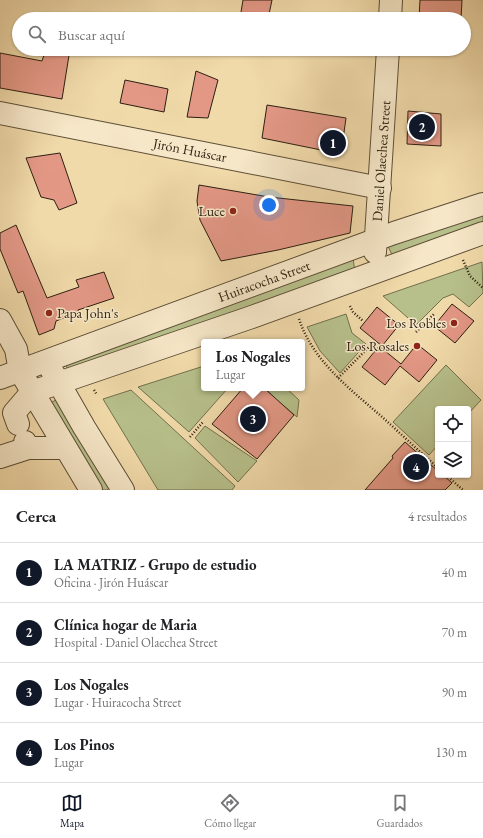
<!DOCTYPE html>
<html lang="es">
<meta charset="utf-8">
<style>
body{margin:0;font-family:"EB Garamond",serif;background:#f6f6f6;color:#202124}
.controls{position:absolute;right:12px;bottom:12px;display:grid;overflow:hidden;border-radius:4px;box-shadow:0 1px 3px #0004}
.controls button{width:36px;height:36px;display:grid;place-items:center;padding:0;border:0;border-bottom:1px solid #e0e0e0;background:#fff;color:#202124;font:20px sans-serif}
.you{position:absolute;left:269px;top:205px;width:14px;height:14px;margin:-10px;border:3px solid #fff;border-radius:50%;background:#1a73e8;box-shadow:0 0 0 6px #1a73e833}
.badge{display:grid;place-items:center;width:26px;height:26px;border-radius:50%;background:#111827;color:#fff;font-size:13px;font-weight:700}
.pin{position:absolute;translate:-50% -50%;border:2px solid #fff;box-shadow:0 1px 4px #0006}
.popup{position:absolute;left:201px;top:339px;width:104px;height:52px;box-sizing:border-box;display:grid;place-content:center;border-radius:4px;background:#fff;filter:drop-shadow(0 1px 3px #0005);font-size:13px;white-space:nowrap;color:#757577}
.popup b{font-size:15px;color:#202124}
.popup::after{content:'';position:absolute;left:50%;top:100%;margin-left:-8px;border:8px solid transparent;border-top-color:#fff}
.list{margin:0;padding:0;list-style:none}
h2{display:flex;justify-content:space-between;align-items:center;height:52px;margin:0;padding:0 16px;font-size:17px}
h2 small{font-size:13px;font-weight:400;color:#757577}
.list li{display:grid;grid-template-columns:26px 1fr auto;gap:12px;align-items:center;box-sizing:border-box;height:60px;padding:0 16px;border-top:1px solid #e0e0e0}
.list b{display:block;font-size:15px;white-space:nowrap}
.list p{margin:0;font-size:13px;white-space:nowrap;color:#757577}
.list em{font-size:13px;font-style:normal;color:#757577}
.icon{flex:none;width:22px;height:22px;fill:none;stroke:currentColor;stroke-width:2;stroke-linecap:round;stroke-linejoin:round}
.map{position:relative;flex:none;width:483px;height:490px;overflow:hidden}
.search{position:absolute;background:#fff;box-shadow:0 1px 3px #0004;left:12px;right:12px;top:12px;height:44px;display:flex;align-items:center;gap:10px;box-sizing:border-box;padding:0 14px;border-radius:22px;color:#757577;font-size:15px}
.sheet{height:292px;background:#fff}
nav{display:flex;justify-content:space-around;align-items:center;box-sizing:border-box;height:56px;border-top:1px solid #e0e0e0;background:#fff;font-size:11px;color:#757577}
nav a{display:grid;justify-items:center;gap:2px}
nav .on{color:#111827}
.map>svg:first-child{display:block}
.green{fill:#b7c08b;stroke:#72704d}
.building{fill:#e39886;stroke:#2c1f0f}
.lines{fill:none;stroke-linecap:round;stroke-linejoin:round}
.minor-casing{stroke:#5d4e36;stroke-width:24}
.path{stroke:#2c1f0f;stroke-width:2.5;stroke-dasharray:1 2;stroke-linecap:butt}
.minor{stroke:#f6e7c8;stroke-width:22}
.poi-dot{fill:#8f2418;stroke:#f6e7c8;stroke-width:1.5}
.labels{text-anchor:middle;dominant-baseline:central;stroke-width:3;stroke-linejoin:round;paint-order:stroke}
.street-label{font-size:14px;fill:#2c1f0f;stroke:#f6e7c8}
.poi-label{font-size:14px;fill:#2c1f0f;stroke:#f6e7c8;text-anchor:end}
</style>
<div class="map">
<svg width="483" height="490" viewBox="0 0 483 490">
<rect width="100%" height="100%" fill="#f1daaa"/>
<filter id="stains"><feTurbulence type="fractalNoise" baseFrequency=".005" numOctaves="4"/><feColorMatrix values="0 0 0 0 .2 0 0 0 0 .09 0 0 0 0 .02 0 0 0 .5 -.17"/></filter>
<radialGradient id="worn" r=".72"><stop offset=".6" stop-color="#630" stop-opacity="0"/><stop offset="1" stop-color="#630" stop-opacity=".3"/></radialGradient>
<g class="green">
<path d="M483 210V225L393 257 387 244Z"/>
<path d="M353 258 355 272 70 375 63 358Z"/>
<path d="M482 262 483 293 469 307 453 294 443 298 416 325 383 296Z"/>
<path d="M346 314 352 333 366 344 340 373 320 351 307 327Z"/>
<path d="M446 365 481 400 468 414V409H438V445L429 455 393 422Z"/>
<path d="M204 366V388H228L189 432 138 387Z"/>
<path d="M264 388H286L299 400 297 417 278 401 265 400 271 394Z"/>
<path d="M131 390 235 486 232 490H158L103 399Z"/>
<path d="M60 398 113 485 107 490H101L50 403Z"/>
<path d="M205 426 257 461 238 482 195 438Z"/>
</g>
<g class="building">
<path d="M243 0H272L268 19H246L240 18Z"/>
<path d="M420 0H462L461 19H419Z"/>
<path d="M46 49H70L62 99 0 88V53L42 61Z"/>
<path d="M196 71 218 80 208 118 187 117Z"/>
<path d="M125 80 168 89 164 112 120 103Z"/>
<path d="M267 105 346 118 341 154 262 138Z"/>
<path d="M408 111 441 114V146L407 144Z"/>
<path d="M60 153 77 203 59 210 54 200 41 197 26 158Z"/>
<path d="M199 185 269 197 353 206 350 233 278 250 221 261 200 220 197 201Z"/>
<path d="M16 225 47 298 79 287 76 280 104 272 114 298 78 310 79 312 56 321 54 329 39 335 23 291 18 293 0 249V233Z"/>
<path d="M452 304 474 321 455 343 434 326Z"/>
<path d="M377 307 399 325 382 346 360 328Z"/>
<path d="M417 344 437 360 419 382 400 366 385 385 362 367 379 346 401 364Z"/>
<path d="M243 388H264L294 415 257 459 212 424Z"/>
<path d="M405 442 438 471V475H443L452 483 445 490H365L393 458 392 456Z"/>
</g>
<g class="lines">
<g class="minor-casing">
<g id="minor">
<path d="M390 19 391 0"/>
<path d="M0 113 380 188"/>
<path d="M375 252 388 49"/>
<path d="M0 320 16 349 20 371 91 490"/>
<path d="M52 371 84 427 123 490"/>
<path d="M0 378 394 233 483 204"/>
<path d="M18 424 14 413 32 392 249 318 483 233"/>
<path d="M25 442 28 448H65"/>
<path d="M0 457 28 448"/>
</g>
</g>
<g class="path">
<path d="M463 260 470 276 483 288"/>
<path d="M350 306 353 312 363 321"/>
<path d="M299 319C313 361 349 388 381 416 400 433 419 451 438 468"/>
<path d="M416 332 434 314"/>
<path d="M338 378 371 345"/>
<path d="M94 390 97 395"/>
<path d="M190 437 203 422"/>
<path d="M446 475 463 490"/>
</g>
<use href="#minor" class="minor"/>
</g>
<g class="poi-dot">
<circle cx="233" cy="211" r="4"/>
<circle cx="49" cy="313" r="4"/>
<circle cx="454" cy="323" r="4"/>
<circle cx="417" cy="346" r="4"/>
</g>
<g class="labels">
<g class="street-label">
<text transform="translate(190 150) rotate(11)">Jirón Huáscar</text>
<text transform="translate(381 161) rotate(-86)">Daniel Olaechea Street</text>
<text transform="translate(264 281) rotate(-20)">Huiracocha Street</text>
</g>
<g class="poi-label">
<text x="225" y="211">Luce</text>
<text x="57" y="313" text-anchor="start">Papa John's</text>
<text x="446" y="323">Los Robles</text>
<text x="409" y="346">Los Rosales</text>
</g>
</g>
<rect width="100%" height="100%" filter="url(#stains)"/>
<rect width="100%" height="100%" fill="url(#worn)"/>
</svg>
<div class="controls">
<button><svg class="icon" aria-label="locate" viewBox="0 0 24 24"><circle cx="12" cy="12" r="6"/><path d="M12 2v4M12 18v4M2 12h4M18 12h4"/></svg></button>
<button><svg class="icon" aria-label="layers" viewBox="0 0 24 24"><path d="M12 4l9 5-9 5-9-5zM3 14l9 5 9-5"/></svg></button>
</div>
<div class="you"></div>
<div class="pin badge" style="left:333px;top:143px">1</div>
<div class="pin badge" style="left:422px;top:127px">2</div>
<div class="pin badge" style="left:253px;top:419px">3</div>
<div class="popup"><b>Los Nogales</b>Lugar</div>
<div class="pin badge" style="left:416px;top:467px">4</div>
<div class="search"><svg class="icon" aria-label="search" viewBox="0 0 24 24"><circle cx="10" cy="10" r="6"/><path d="M15 15l6 6"/></svg>Buscar aquí</div>
</div>
<section class="sheet">
<h2>Cerca<small>4 resultados</small></h2>
<ul class="list">
<li><span class="badge">1</span><div><b>LA MATRIZ - Grupo de estudio</b><p>Oficina · Jirón Huáscar</p></div><em>40 m</em></li>
<li><span class="badge">2</span><div><b>Clínica hogar de Maria</b><p>Hospital · Daniel Olaechea Street</p></div><em>70 m</em></li>
<li><span class="badge">3</span><div><b>Los Nogales</b><p>Lugar · Huiracocha Street</p></div><em>90 m</em></li>
<li><span class="badge">4</span><div><b>Los Pinos</b><p>Lugar</p></div><em>130 m</em></li>
</ul>
</section>
<nav>
<a class="on"><svg class="icon" aria-label="map" viewBox="0 0 24 24"><path d="M3 6l6-2 6 2 6-2v14l-6 2-6-2-6 2zM9 4v14M15 6v14"/></svg>Mapa</a>
<a><svg class="icon" aria-label="directions" viewBox="0 0 24 24"><path d="M12 3l9 9-9 9-9-9zM9 14v-3h6M13 9l2 2-2 2"/></svg>Cómo llegar</a>
<a><svg class="icon" aria-label="saved" viewBox="0 0 24 24"><path d="M7 4h10v16l-5-4-5 4z"/></svg>Guardados</a>
</nav>
